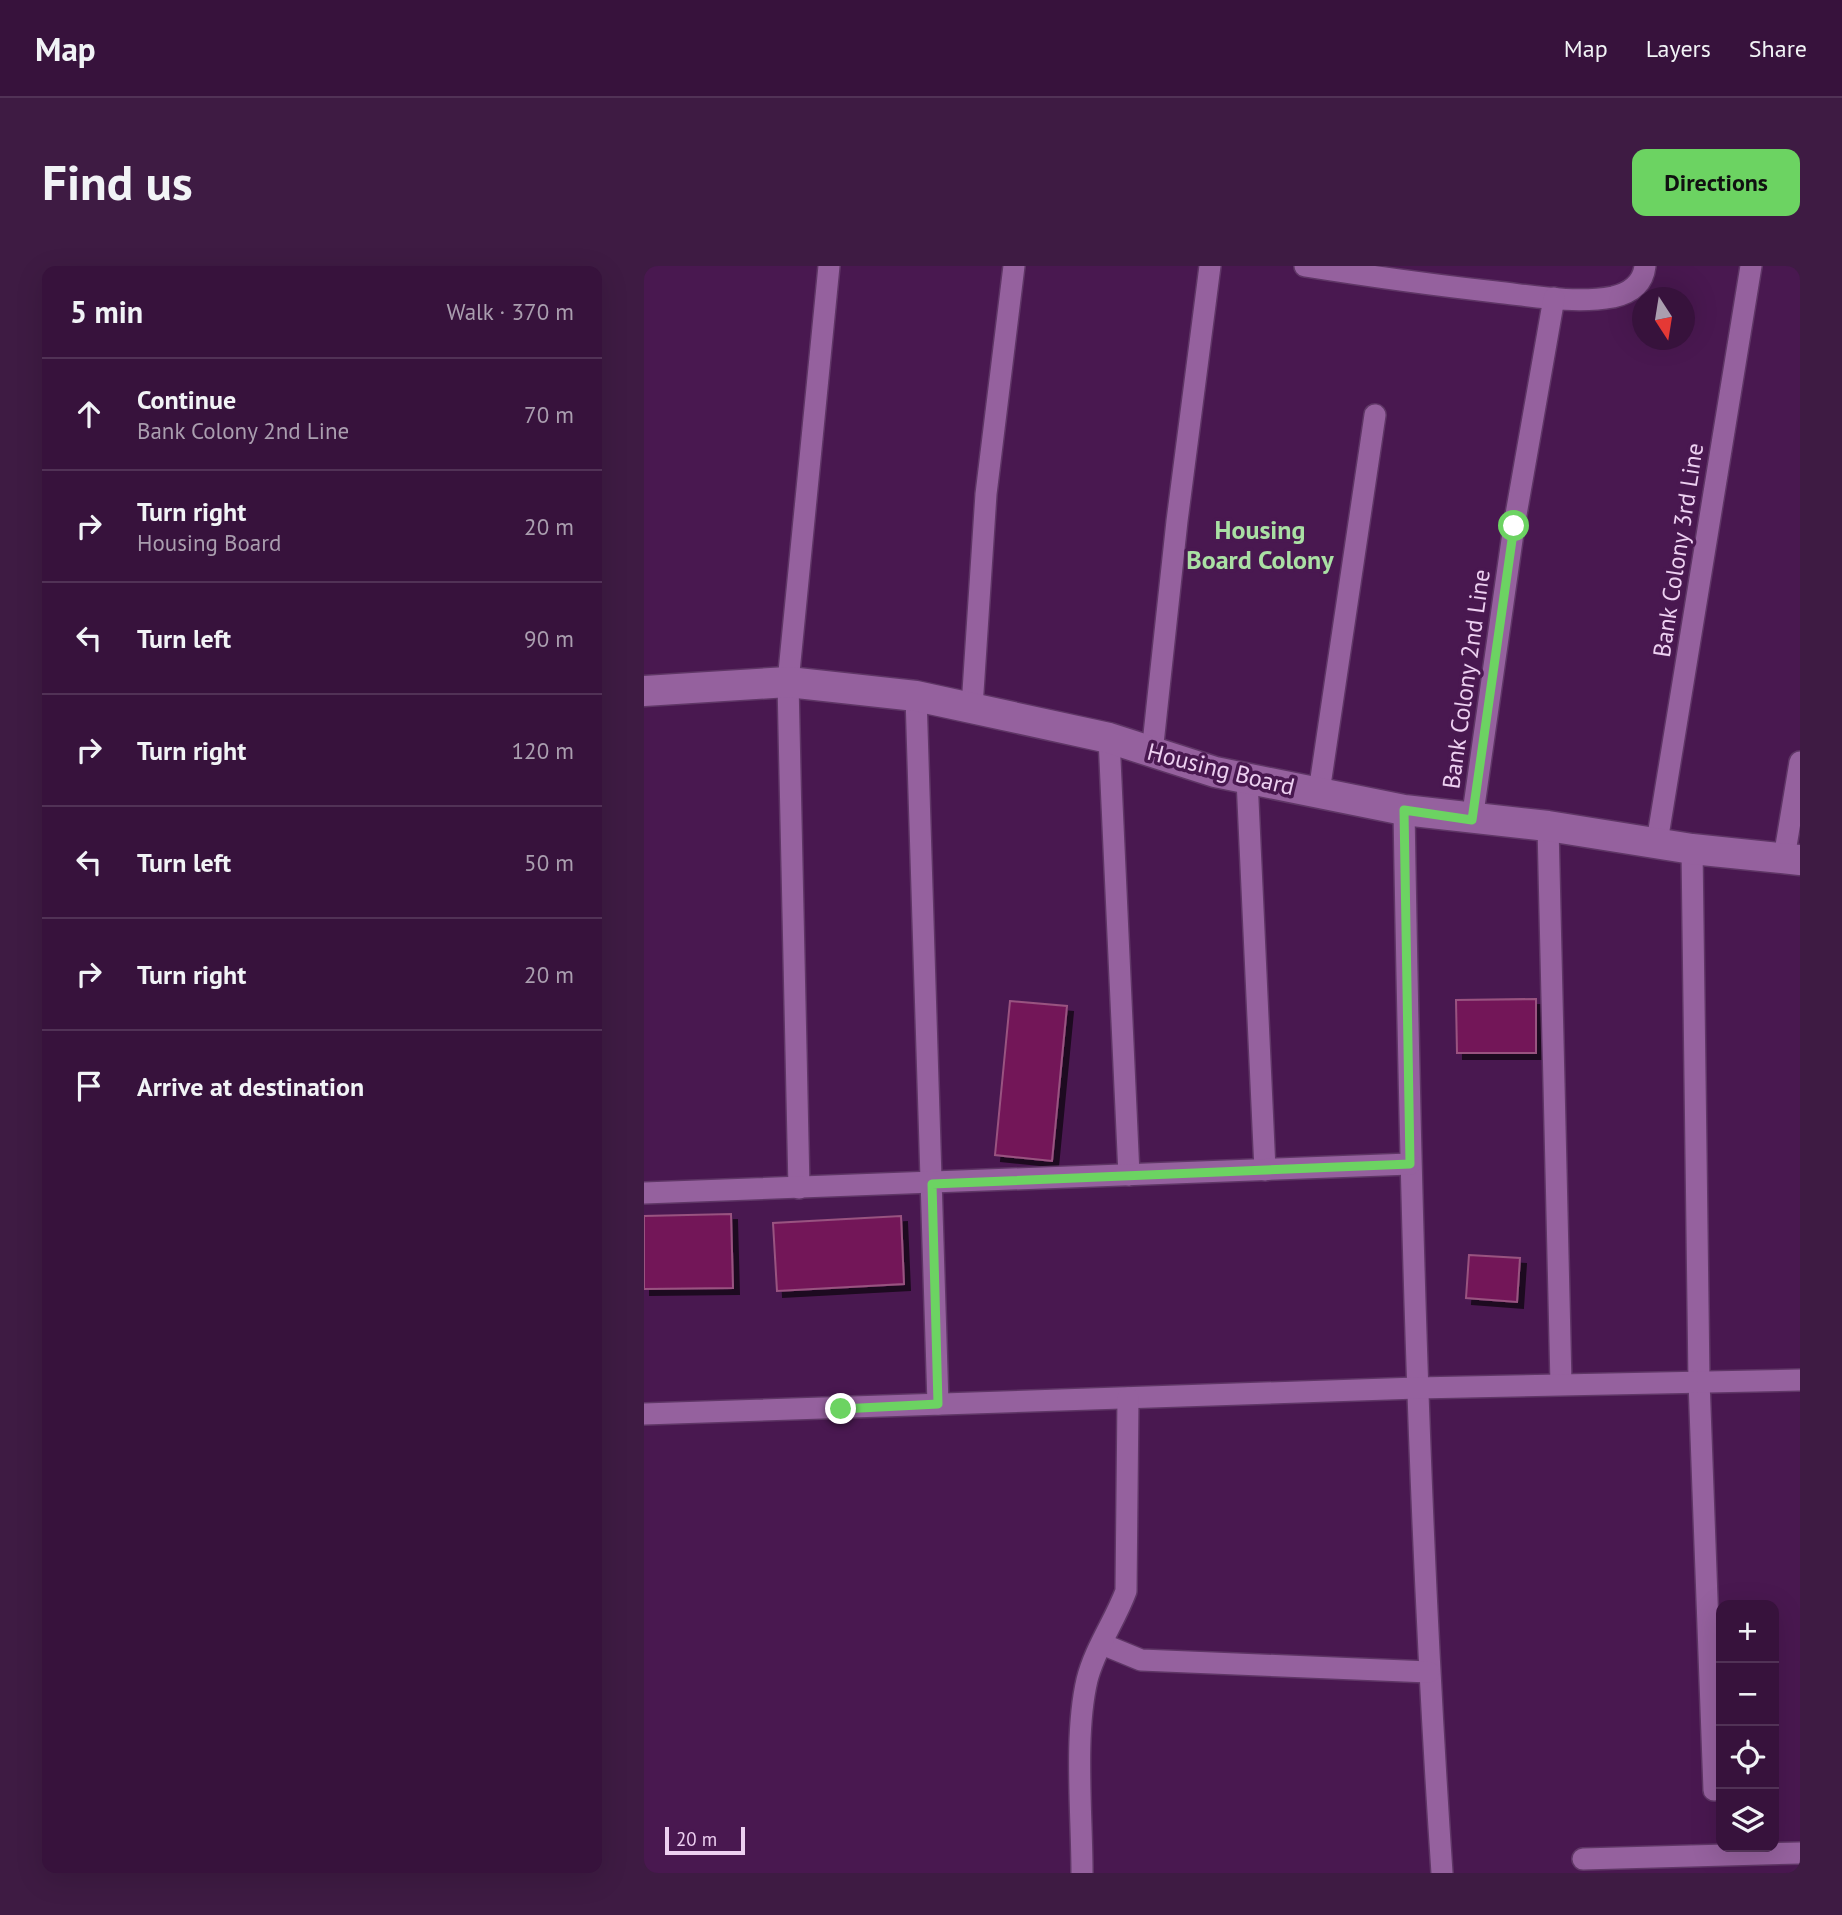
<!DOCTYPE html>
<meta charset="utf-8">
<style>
body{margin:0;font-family:"PT Sans",sans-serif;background:#3e1b43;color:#f1f3f6}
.controls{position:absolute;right:21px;bottom:21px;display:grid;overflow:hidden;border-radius:14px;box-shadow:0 7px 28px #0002}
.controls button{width:63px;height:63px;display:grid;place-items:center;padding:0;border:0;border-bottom:2px solid #513256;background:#37123c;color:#f1f3f6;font:35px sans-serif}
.compass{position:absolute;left:988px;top:21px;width:63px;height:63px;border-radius:50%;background:#37123c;box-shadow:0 7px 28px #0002;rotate:168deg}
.scale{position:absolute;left:21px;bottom:18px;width:80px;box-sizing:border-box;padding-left:7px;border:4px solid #edd0f1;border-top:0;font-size:19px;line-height:24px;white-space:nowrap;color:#edd0f1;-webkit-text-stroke:5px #491850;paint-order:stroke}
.stop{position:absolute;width:21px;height:21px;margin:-16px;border:5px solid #6cd362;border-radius:50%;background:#fff}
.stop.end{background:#6cd362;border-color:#fff;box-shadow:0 2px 7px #0008}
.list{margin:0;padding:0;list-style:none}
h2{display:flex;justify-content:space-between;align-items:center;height:91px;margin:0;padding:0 28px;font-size:30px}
h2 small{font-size:23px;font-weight:400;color:#aa9eaf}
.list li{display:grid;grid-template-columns:46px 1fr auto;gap:21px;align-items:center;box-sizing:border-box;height:112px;padding:0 28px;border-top:2px solid #513256}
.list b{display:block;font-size:26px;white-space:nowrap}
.list p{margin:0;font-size:23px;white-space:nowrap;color:#aa9eaf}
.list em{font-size:23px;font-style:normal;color:#aa9eaf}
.icon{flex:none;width:38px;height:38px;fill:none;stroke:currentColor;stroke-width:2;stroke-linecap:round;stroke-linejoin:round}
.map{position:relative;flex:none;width:1156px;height:1607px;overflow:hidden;border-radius:14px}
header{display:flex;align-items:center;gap:42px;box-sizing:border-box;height:98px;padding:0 35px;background:#37123c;border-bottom:2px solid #513256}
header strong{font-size:33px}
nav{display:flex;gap:38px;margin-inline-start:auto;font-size:24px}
.intro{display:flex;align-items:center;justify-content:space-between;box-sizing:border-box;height:168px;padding:0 42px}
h1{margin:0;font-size:49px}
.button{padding:18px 32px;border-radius:14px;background:#6cd362;color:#111;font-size:24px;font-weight:700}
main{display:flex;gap:42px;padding:0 42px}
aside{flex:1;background:#37123c;border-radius:14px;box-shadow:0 7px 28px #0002}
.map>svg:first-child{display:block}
.building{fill:#731759;stroke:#995380;stroke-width:2;filter:url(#shadow)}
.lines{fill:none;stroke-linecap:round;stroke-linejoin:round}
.street-casing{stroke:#5f3666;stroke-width:24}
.secondary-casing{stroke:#5f3666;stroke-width:33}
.street{stroke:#95619e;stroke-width:21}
.secondary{stroke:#95619e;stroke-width:30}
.route{stroke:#6cd362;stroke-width:9}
.labels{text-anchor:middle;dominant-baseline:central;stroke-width:7;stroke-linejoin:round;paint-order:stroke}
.street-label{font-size:24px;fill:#edd0f1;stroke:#491850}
.neighbourhood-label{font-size:26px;font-weight:bold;fill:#aae0a4;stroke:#491850}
</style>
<header>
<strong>Map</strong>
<nav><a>Map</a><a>Layers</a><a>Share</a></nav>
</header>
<div class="intro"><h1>Find us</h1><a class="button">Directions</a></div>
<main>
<aside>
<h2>5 min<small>Walk · 370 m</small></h2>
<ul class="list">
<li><svg class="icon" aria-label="ahead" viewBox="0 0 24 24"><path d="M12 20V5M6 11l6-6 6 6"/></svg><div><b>Continue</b><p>Bank Colony 2nd Line</p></div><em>70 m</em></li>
<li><svg class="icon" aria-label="right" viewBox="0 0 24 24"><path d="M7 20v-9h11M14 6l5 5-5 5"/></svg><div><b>Turn right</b><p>Housing Board</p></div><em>20 m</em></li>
<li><svg class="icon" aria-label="left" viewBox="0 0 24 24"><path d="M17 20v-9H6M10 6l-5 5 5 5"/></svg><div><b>Turn left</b></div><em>90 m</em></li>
<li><svg class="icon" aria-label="right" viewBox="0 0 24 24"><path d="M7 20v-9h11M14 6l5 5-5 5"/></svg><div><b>Turn right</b></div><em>120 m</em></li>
<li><svg class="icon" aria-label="left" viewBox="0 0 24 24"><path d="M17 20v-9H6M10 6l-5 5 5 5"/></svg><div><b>Turn left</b></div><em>50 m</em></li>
<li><svg class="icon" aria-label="right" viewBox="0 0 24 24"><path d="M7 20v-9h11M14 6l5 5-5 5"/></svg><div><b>Turn right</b></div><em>20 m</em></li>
<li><svg class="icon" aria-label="arrive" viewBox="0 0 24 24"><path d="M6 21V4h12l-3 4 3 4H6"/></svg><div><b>Arrive at destination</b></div></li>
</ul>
</aside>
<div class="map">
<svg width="1156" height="1607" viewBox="0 0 1156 1607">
<defs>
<filter id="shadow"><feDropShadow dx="6" dy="6" stdDeviation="0" flood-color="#0009"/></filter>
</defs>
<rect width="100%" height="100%" fill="#491850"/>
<g class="building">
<path d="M892 733V787H813L812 734Z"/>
<path d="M366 735 423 740 408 895 351 889Z"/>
<path d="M87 948 89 1022 0 1023V950Z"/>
<path d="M257 950 260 1018 133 1025 129 957Z"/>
<path d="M825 989 876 992 873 1036 822 1032Z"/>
</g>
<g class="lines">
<g class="street-casing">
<g id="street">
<path d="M661 0C724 10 788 19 852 26 889 30 931 38 969 31 986 27 999 18 1001 0"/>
<path d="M272 430 294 1138"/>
<path d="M328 441 342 228 370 0"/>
<path d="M465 472 485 909"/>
<path d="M508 487 533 255 566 0"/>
<path d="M603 513 621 904"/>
<path d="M675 526 731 149"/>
<path d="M760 544C766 899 774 1253 798 1607"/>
<path d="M828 554 870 260 910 32"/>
<path d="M904 560 917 1118"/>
<path d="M1013 576 1107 0"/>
<path d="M1048 583 1055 1115 1070 1524"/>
<path d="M1140 592 1156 496"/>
<path d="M155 922 144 416 185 0"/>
<path d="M0 927 766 898"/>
<path d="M0 1148 773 1122 1156 1114"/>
<path d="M458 1378 497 1394 785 1406"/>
<path d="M939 1593 1156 1587"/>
<path d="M438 1607C438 1548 430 1470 443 1414 451 1382 471 1355 482 1325L484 1132"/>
</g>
</g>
<g class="secondary-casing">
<path id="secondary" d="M0 425 144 416 272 430 465 472 571 506 760 544 904 560 1048 583 1156 594"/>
</g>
<use href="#street" class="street"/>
<use href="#secondary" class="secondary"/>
</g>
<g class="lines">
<path class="route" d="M197 1143 294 1138 288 918 766 898 760 544 828 554 870 260"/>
</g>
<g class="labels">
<g class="street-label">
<text transform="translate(1034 284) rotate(-81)">Bank Colony 3rd Line</text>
<text transform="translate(822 413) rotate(-82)">Bank Colony 2nd Line</text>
<text transform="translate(577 503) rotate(14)">Housing Board</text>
</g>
<g class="neighbourhood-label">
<text x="616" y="263">Housing<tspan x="616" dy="30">Board Colony</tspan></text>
</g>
</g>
</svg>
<div class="controls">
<button>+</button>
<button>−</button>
<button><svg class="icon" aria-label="locate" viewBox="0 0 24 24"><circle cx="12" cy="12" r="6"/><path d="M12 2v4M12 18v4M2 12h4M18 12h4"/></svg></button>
<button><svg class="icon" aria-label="layers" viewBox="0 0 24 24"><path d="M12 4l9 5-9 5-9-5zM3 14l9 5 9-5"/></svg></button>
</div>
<svg class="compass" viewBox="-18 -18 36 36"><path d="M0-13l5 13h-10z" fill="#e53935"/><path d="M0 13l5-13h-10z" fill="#aa9eaf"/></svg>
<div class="scale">20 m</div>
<div class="stop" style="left:870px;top:260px"></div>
<div class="stop end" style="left:197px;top:1143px"></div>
</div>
</main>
